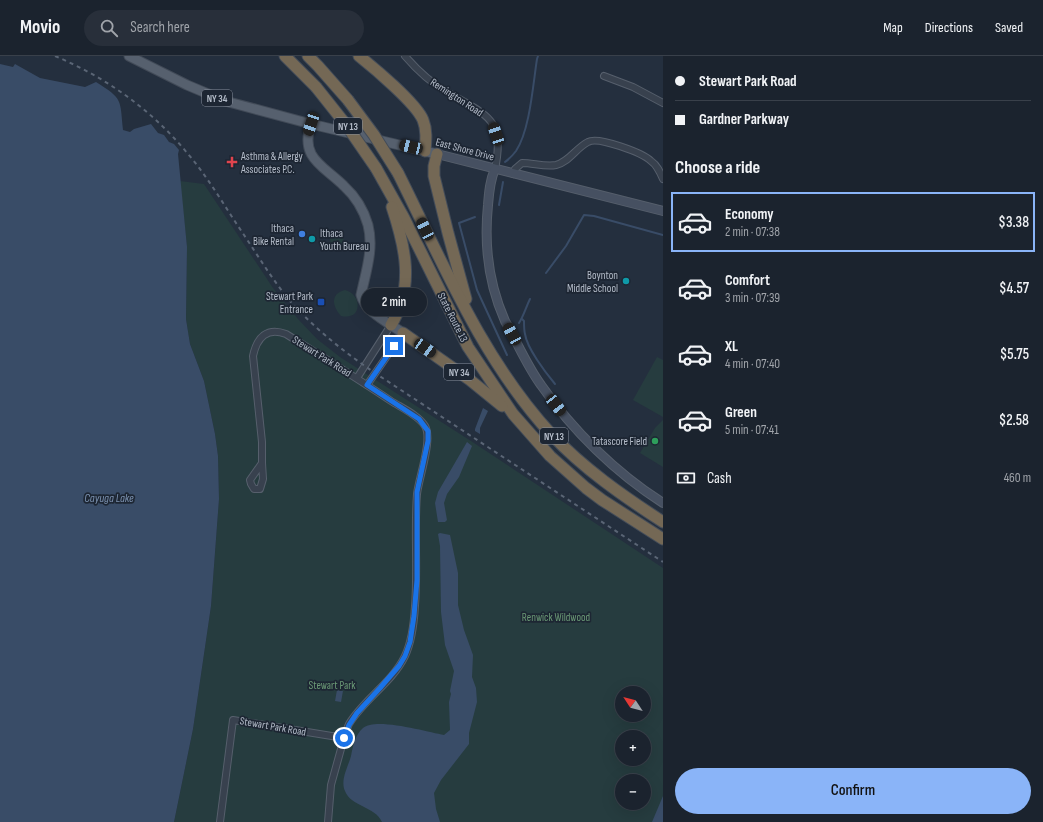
<!DOCTYPE html>
<html lang="en">
<head>
<meta charset="utf-8">
<style>
	:root { --surface:#1b232e; --page:#282f3a; --text:#f1f3f6; --muted:#a0a4aa; --line:#39404a; --accent:#8ab4f8 }
	body { margin:0; font-family:"Sofia Sans Condensed",sans-serif; background:var(--page); color:var(--text); height:100vh; display:flex; flex-direction:column; font-size:15px; white-space:nowrap }
	* { box-sizing:border-box; margin:0 }
	p { font-size:13px; color:var(--muted) }
	.icon { flex:none; width:22px; height:22px; fill:none; stroke:currentColor; stroke-width:2; stroke-linecap:round; stroke-linejoin:round }
	.map { position:relative; flex:1; overflow:hidden }
	.side { display:flex; flex-direction:column; background:var(--surface); width:380px }
	.side>* { flex:none }
	.top-card { display:grid; align-content:center; height:88px; padding:0 12px; background:var(--surface) }
	.needle { width:26px; rotate:306deg }
	.controls { position:absolute; left:615px; top:630px; display:grid; gap:8px }
	.controls a { display:grid; place-items:center; width:36px; height:36px; border-radius:50%; background:var(--surface); box-shadow:0 4px 16px #0002,0 0 0 1px var(--line); font-size:20px }
	.end { position:absolute; width:18px; height:18px; margin:-9px; border:5px solid #1a73e8; background:#fff; box-shadow:0 0 0 2px #fff }
	.from { border-radius:50% }
	.bubble { position:absolute; height:28px; border-radius:14px; background:var(--surface); box-shadow:0 4px 16px #0002,0 0 0 1px var(--line); font-size:13px; font-weight:600; line-height:28px; text-align:center }
	.car { position:absolute; width:12px; height:24px; margin:-12px -6px; border-radius:5px; box-shadow:0 0 3px 1px #0007; background:linear-gradient(#222 24%,#8ab4d8 0 40%,#222 0 76%,#8ab4d8 0 86%,#222 0) }
	.top-card b { display:flex; align-items:center; gap:14px; height:38px; font-size:15px }
	.top-card b+b { border-top:1px solid var(--line) }
	.top-card i { width:10px; height:10px; background:var(--text) }
	ul { padding:0; list-style:none }
	li { display:flex; align-items:center; gap:12px; height:60px; margin:0 8px 6px; padding:0 4px; border:2px solid transparent; border-radius:0px }
	li div { flex:1 }
	li b { display:block; font-size:15px }
	li em { font-style:normal; font-weight:600 }
	li.active { border-color:var(--accent) }
	li>.icon { width:36px; height:36px; stroke-width:1.5 }
	h2 { padding:0 12px; font-size:18px; line-height:48px }
	.pay { display:flex; align-items:center; gap:10px; height:44px; padding:0 12px; font-size:15px }
	.pay p { margin-inline-start:auto }
	.button { display:flex; gap:8px; margin-top:auto; padding:8px 12px }
	.button a { flex:1; height:46px; border-radius:24px; background:var(--accent); color:#111; font-size:16px; font-weight:600; line-height:46px; text-align:center }
	header { display:flex; align-items:center; gap:24px; box-sizing:border-box; height:56px; padding:0 20px; background:var(--surface); border-bottom:1px solid var(--line) }
	header strong { font-size:19px }
	nav { display:flex; gap:22px; margin-inline-start:auto; font-size:14px }
	.search { width:280px; height:36px; background:var(--page); display:flex; align-items:center; gap:10px; box-sizing:border-box; padding:0 14px; border-radius:22px; color:var(--muted); font-size:15px }
	main { display:flex; flex:1; min-height:0 }
	.map>svg:first-child { display:block }
</style>
</head>
<body>
<header>
<strong>Movio</strong>
<div class="search"><svg class="icon" aria-label="search" viewBox="0 0 24 24"><circle cx="10" cy="10" r="6"/><path d="M15 15l6 6"/></svg>Search here</div>
<nav><a>Map</a><a>Directions</a><a>Saved</a></nav>
</header>
<main>
<div class="map">
<svg width="663" height="766" viewBox="0 0 663 766">
	<rect width="100%" height="100%" fill="#242f3e"/>
	<!-- green -->
	<g fill="#263c3f" fill-rule="evenodd">
		<path d="M180 125 204 128 273 232 298 263 317 283 340 301 471 385 663 512V766H174L193 673 204 598 211 550 219 443 218 400 215 378 204 325 190 288 186 263 187 191ZM622 637H644V659H622ZM622 681H644V703H622ZM622 725H644V747H622Z"/>
		<polygon points="342,174 344,187 331,190 329,176"/>
		<path d="M345 234C362 238 363 265 341 260 332 250 330 238 345 234Z"/>
		<polygon points="657,301 663,304 663,361 633,344"/>
		<polygon points="663,364 663,411 640,397 655,372"/>
	</g>
	<!-- water -->
	<g fill="#394c67">
		<path d="M0 8 13 11 15 8 40 22 85 31 96 26C123 43 120 43 123 74L130 76 134 73 151 68 158 77 164 79 169 86 174 88 179 94 178 98 187 191 186 263 190 288 204 325 215 378 218 400 219 443 211 550 204 598 193 673 174 766H0Z"/>
		<polygon points="483,352 488,355 480,372 480,378 475,375 475,373"/>
		<polygon points="467,386 472,390 459,421 447,438 444,447 447,464 445,466 438,466 435,447 438,436"/>
		<path d="M440 477 450 479 458 517V549L464 574 473 599 472 621 476 632 477 646 469 677V688L441 724 434 737 436 753 440 766H382C375 750 351 751 345 735 340 724 348 711 351 700 353 690 355 679 363 672 376 661 427 676 444 679L450 674 449 646 451 638 450 635 454 615 445 589 441 556 440 490 438 478Z"/>
		<polygon points="337,634 343,635 341,646 335,645"/>
		<polygon points="663,740 663,766 652,766"/>
	</g>
	<g fill="none" stroke-linecap="round" stroke-linejoin="round">
		<!-- stream -->
		<g stroke="#394c67" stroke-width="2">
			<path d="M505 106C509 103 513 99 516 95 530 74 533 28 537 3L538 0"/>
			<polyline points="499,149 503,126"/>
			<polyline points="475,161 459,167 477,234 507,299"/>
			<polyline points="546,217 566,190 584,159 594,160 663,179"/>
			<path d="M522 263 524 265C524 269 524 274 525 278 527 292 545 316 555 328"/>
			<path d="M519 267C524 259 526 251 530 243"/>
		</g>
		<!-- street casing -->
		<g stroke="#565f6c" stroke-width="8">
			<g id="street">
				<path d="M405 0C417 14 431 27 447 36 485 59 506 61 495 113"/>
				<polyline points="604,20 633,31 663,47"/>
				<path d="M513 118 515 113 522 107C533 107 545 111 556 109 569 106 576 92 588 86 598 80 643 97 651 105 657 109 660 116 663 123"/>
				<polyline points="357,322 391,269"/>
				<polyline points="367,329 403,277"/>
				<path d="M262 407 263 423 260 433H254L251 428 250 424 262 407V386L253 300C257 281 267 271 286 278 321 300 357 322 391 345 402 352 418 359 425 370 433 383 419 421 417 438 414 475 418 513 415 550 414 567 412 585 405 600 392 627 364 643 349 668 347 672 346 678 344 682"/>
				<polyline points="220,766 233,664 344,682 331,729 328,766"/>
			</g>
		</g>
		<!-- secondary casing -->
		<g stroke="#565f6c" stroke-width="10">
			<g id="secondary">
				<polyline points="437,98 663,155"/>
				<path d="M495 113C490 124 489 136 488 149 484 188 489 229 505 265 517 286 527 310 541 329 573 375 616 417 663 447"/>
			</g>
		</g>
		<!-- primary casing -->
		<g stroke="#414a57" stroke-width="11">
			<g id="primary">
				<polyline points="129,0 187,29 225,45 311,68 437,98"/>
				<path d="M311 68C299 102 324 110 344 130 355 140 364 155 368 169 374 193 366 215 361 239 365 256 389 267 403 277"/>
			</g>
		</g>
		<!-- highway casing -->
		<g stroke="#434c59" stroke-width="13">
			<g id="highway">
				<polyline points="285,0 316,31"/>
				<polyline points="308,0 318,10 348,44"/>
				<path d="M359 0C374 12 416 47 423 64 427 74 426 84 425 95"/>
				<polyline points="437,98 434,110 434,120 448,177 466,243"/>
				<polyline points="376,112 404,162 468,291 513,358 550,400 586,432 602,444 663,483"/>
				<path d="M398 117C443 207 482 303 551 378 584 413 623 440 663 466"/>
				<path d="M391 269C415 231 405 190 392 151"/>
				<polyline points="403,277 470,324 502,350"/>
			</g>
		</g>
		<!-- street -->
		<use href="#street" stroke="#38414e" stroke-width="6"/>
		<!-- secondary -->
		<use href="#secondary" stroke="#465061" stroke-width="8"/>
		<!-- primary -->
		<use href="#primary" stroke="#56606e" stroke-width="9"/>
		<!-- highway -->
		<use href="#highway" stroke="#746855" stroke-width="11"/>
		<!-- rail -->
		<path stroke="#5a6575" stroke-width="2" stroke-dasharray="4 4" stroke-linecap="butt" d="M55 0C107 22 152 54 188 98 207 120 222 146 238 170 255 195 271 222 290 245 315 273 344 296 375 317L663 506"/>
		<!-- highway-bridge casing -->
		<g stroke="#434c59" stroke-width="13" stroke-linecap="butt">
			<g id="highway-bridge">
				<polyline points="316,31 347,70 376,112"/>
				<polyline points="348,44 374,79 398,117"/>
			</g>
		</g>
		<!-- highway-bridge -->
		<use href="#highway-bridge" stroke="#746855" stroke-width="11"/>
	</g>
	<g fill="none" stroke-linecap="round" stroke-linejoin="round">
		<!-- route -->
		<polyline stroke="#1a73e8" stroke-width="5" points="344,682 349,669 357,657 380,632 399,610 405,600 410,586 414,560 417,524 417,436 428,385 428,375 419,363 367,329 394,290"/>
	</g>
	<!-- markers -->
	<path fill="#e0444e" stroke="#1d2633" stroke-width="1.5" d="M230 100h4v4h4v4h-4v4h-4v-4h-4v-4h4z"/>
	<circle fill="#3f7fe0" stroke="#1d2633" stroke-width="1.5" cx="302" cy="178" r="4"/>
	<g fill="#0f9aa8" stroke="#1d2633" stroke-width="1.5">
		<circle cx="312" cy="183" r="4"/>
		<circle cx="626" cy="225" r="4"/>
	</g>
	<rect fill="#1a4fb4" stroke="#1d2633" stroke-width="1.5" x="317" y="242" width="8" height="8" rx="2"/>
	<circle fill="#2e9e5b" stroke="#1d2633" stroke-width="1.5" cx="655" cy="385" r="4"/>
	<g text-anchor="middle" stroke-width="3.5" stroke-linejoin="round" paint-order="stroke">
		<!-- shield labels -->
		<g fill="#1d2633" stroke="#878f9c" stroke-width="1">
			<rect x="202" y="34" width="30" height="16" rx="3"/>
			<rect x="334" y="62" width="28" height="16" rx="3"/>
			<rect x="444" y="308" width="30" height="16" rx="3"/>
			<rect x="540" y="372" width="28" height="16" rx="3"/>
		</g>
		<g font-size="10" font-weight="bold" fill="#b4bcc9">
			<text x="217" y="46">NY 34</text>
			<text x="348" y="74">NY 13</text>
			<text x="459" y="320">NY 34</text>
			<text x="554" y="384">NY 13</text>
		</g>
		<!-- street labels -->
		<g font-size="11" fill="#b4bcc9" stroke="#1d2633">
			<text transform="translate(457 41) rotate(33)" y="4">Remington Road</text>
			<text transform="translate(465 93) rotate(15)" y="4">East Shore Drive</text>
			<text transform="translate(453 261) rotate(63)" y="4">State Route 13</text>
			<text transform="translate(322 300) rotate(32)" y="4">Stewart Park Road</text>
			<text transform="translate(273 670) rotate(10)" y="4">Stewart Park Road</text>
		</g>
		<!-- poi labels -->
		<g font-size="11" fill="#b4bcc9" stroke="#1d2633" text-anchor="end">
			<text x="241" y="104" text-anchor="start">Asthma &amp; Allergy<tspan x="241" dy="13">Associates P.C.</tspan></text>
			<text x="294" y="176">Ithaca<tspan x="294" dy="13">Bike Rental</tspan></text>
			<text x="320" y="181" text-anchor="start">Ithaca<tspan x="320" dy="13">Youth Bureau</tspan></text>
			<text x="618" y="223">Boynton<tspan x="618" dy="13">Middle School</tspan></text>
			<text x="313" y="244">Stewart Park<tspan x="313" dy="13">Entrance</tspan></text>
			<text x="647" y="389">Tatascore Field</text>
		</g>
		<!-- park labels -->
		<g font-size="11" fill="#6b9a76" stroke="#1d2633">
			<text x="556" y="565">Renwick Wildwood</text>
			<text x="332" y="633">Stewart Park</text>
		</g>
		<!-- water labels -->
		<g font-size="12" font-style="italic" fill="#7c92b1" stroke="#1d2633">
			<text x="109" y="446">Cayuga Lake</text>
		</g>
	</g>
</svg>
<div class="controls">
<a><svg class="needle" viewBox="-14 -14 28 28"><path d="M0-13l5 13h-10z" fill="#e53935"/><path d="M0 13l5-13h-10z" fill="#a0a4aa"/></svg></a>
<a>+</a>
<a>−</a>
</div>
<i class="end from" style="left:344px;top:682px"></i>
<i class="end" style="left:394px;top:290px"></i>
<div class="bubble" style="left:361px;top:232px;width:66px">2 min</div>
<i class="car" style="left:311px;top:68px;rotate:198deg"></i>
<i class="car" style="left:496px;top:78px;rotate:342deg"></i>
<i class="car" style="left:411px;top:91px;rotate:283deg"></i>
<i class="car" style="left:425px;top:173px;rotate:334deg"></i>
<i class="car" style="left:512px;top:278px;rotate:331deg"></i>
<i class="car" style="left:425px;top:292px;rotate:125deg"></i>
<i class="car" style="left:556px;top:349px;rotate:142deg"></i>
</div>
<section class="side">
<div class="top-card">
<b><i class="from"></i>Stewart Park Road</b>
<b><i></i>Gardner Parkway</b>
</div>
<h2>Choose a ride</h2>
<ul>
<li class="active"><svg class="icon" aria-label="car" viewBox="0 0 24 24"><path d="M5 17H2v-5l4-1 3-4h7l3 4 3 1v5h-3M9 17h6M6 11h13"/><circle cx="7" cy="17" r="2"/><circle cx="17" cy="17" r="2"/></svg><div><b>Economy</b><p>2 min · 07:38</p></div><em>$3.38</em></li>
<li><svg class="icon" aria-label="car" viewBox="0 0 24 24"><path d="M5 17H2v-5l4-1 3-4h7l3 4 3 1v5h-3M9 17h6M6 11h13"/><circle cx="7" cy="17" r="2"/><circle cx="17" cy="17" r="2"/></svg><div><b>Comfort</b><p>3 min · 07:39</p></div><em>$4.57</em></li>
<li><svg class="icon" aria-label="car" viewBox="0 0 24 24"><path d="M5 17H2v-5l4-1 3-4h7l3 4 3 1v5h-3M9 17h6M6 11h13"/><circle cx="7" cy="17" r="2"/><circle cx="17" cy="17" r="2"/></svg><div><b>XL</b><p>4 min · 07:40</p></div><em>$5.75</em></li>
<li><svg class="icon" aria-label="car" viewBox="0 0 24 24"><path d="M5 17H2v-5l4-1 3-4h7l3 4 3 1v5h-3M9 17h6M6 11h13"/><circle cx="7" cy="17" r="2"/><circle cx="17" cy="17" r="2"/></svg><div><b>Green</b><p>5 min · 07:41</p></div><em>$2.58</em></li>
</ul>
<div class="pay"><svg class="icon" aria-label="cash" viewBox="0 0 24 24"><path d="M3 7h18v10H3z"/><circle cx="12" cy="12" r="2"/></svg>Cash<p>460 m</p></div>
<div class="button"><a>Confirm</a></div>
</section>
</main>
</body>
</html>
